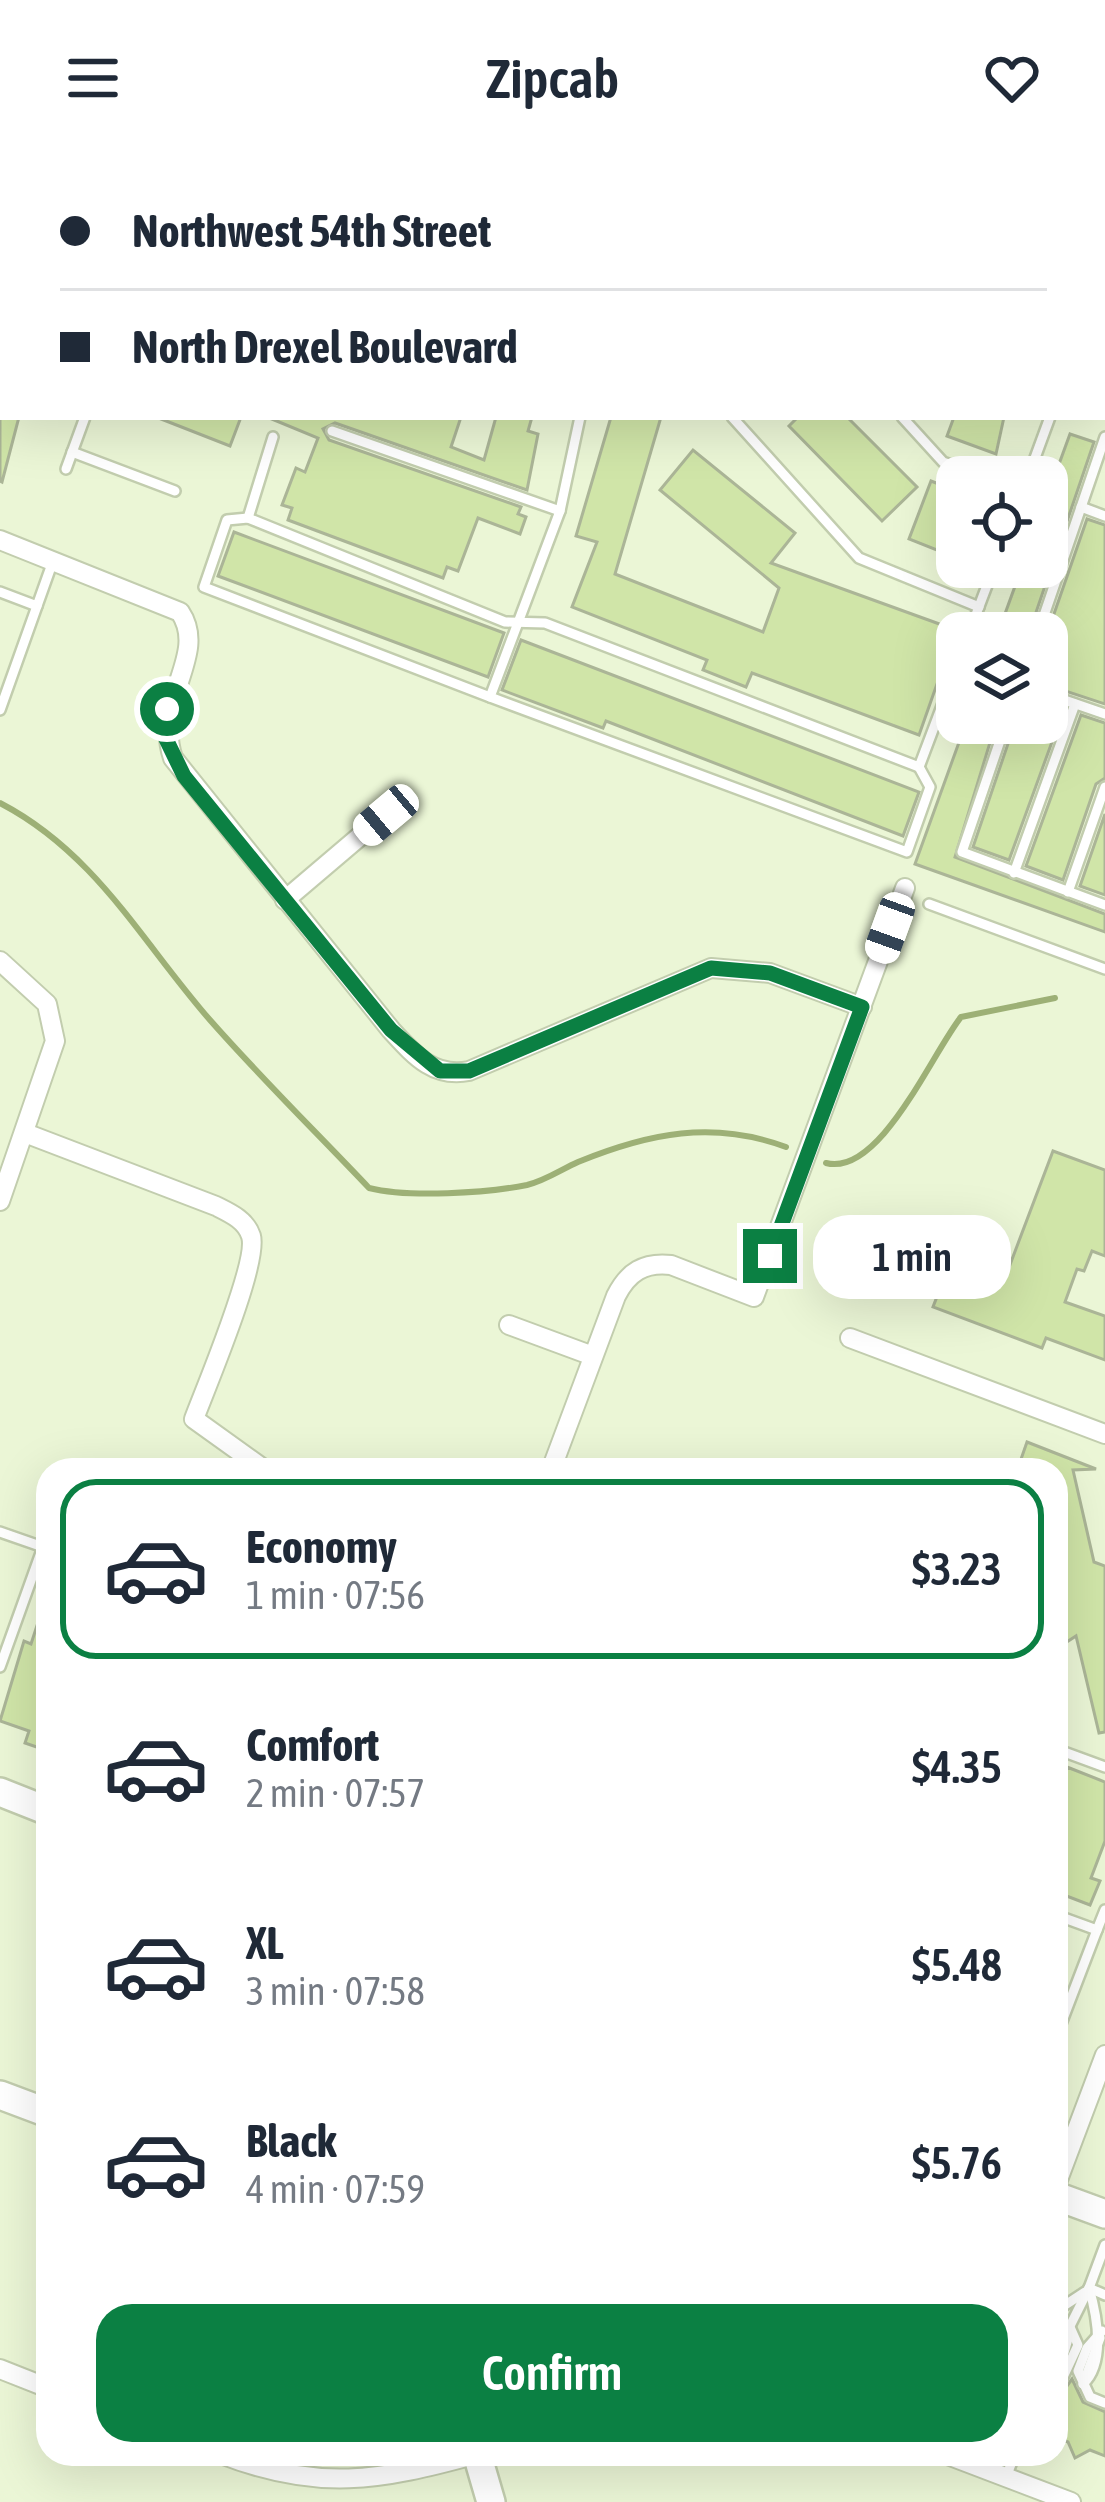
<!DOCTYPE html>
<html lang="en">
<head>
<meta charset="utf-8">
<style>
	:root { --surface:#fff; --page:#f6f6f7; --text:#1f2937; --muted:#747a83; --line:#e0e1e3; --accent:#0b8043 }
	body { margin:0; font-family:"Asap Condensed",sans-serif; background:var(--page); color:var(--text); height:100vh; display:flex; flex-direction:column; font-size:45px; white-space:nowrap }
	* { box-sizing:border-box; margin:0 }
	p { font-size:39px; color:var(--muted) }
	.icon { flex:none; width:66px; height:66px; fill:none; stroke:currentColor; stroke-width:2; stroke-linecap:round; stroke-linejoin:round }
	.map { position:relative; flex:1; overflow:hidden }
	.sheet { position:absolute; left:36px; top:1302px; width:1032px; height:1008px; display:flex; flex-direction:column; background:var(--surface); border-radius:36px; box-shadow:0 12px 48px #0002 }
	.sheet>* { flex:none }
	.top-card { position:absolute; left:0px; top:0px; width:1107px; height:264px; box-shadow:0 12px 48px #0002; display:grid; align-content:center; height:264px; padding:0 60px; background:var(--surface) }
	.tools { position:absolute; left:936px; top:300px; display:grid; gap:24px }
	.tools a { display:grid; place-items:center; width:132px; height:132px; border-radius:24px; background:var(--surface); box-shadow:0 12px 48px #0002; font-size:60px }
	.end { position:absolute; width:54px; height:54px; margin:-27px; border:15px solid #0b8043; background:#fff; box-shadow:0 0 0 6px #fff }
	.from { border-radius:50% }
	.bubble { position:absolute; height:84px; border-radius:36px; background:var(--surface); box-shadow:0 12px 48px #0002; font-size:39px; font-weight:600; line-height:84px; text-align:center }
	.car { position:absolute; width:36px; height:72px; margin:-36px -18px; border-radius:15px; box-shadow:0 0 9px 3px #0007; background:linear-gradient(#fff 24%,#345 0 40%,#fff 0 76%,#345 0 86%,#fff 0) }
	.top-card b { display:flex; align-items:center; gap:42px; height:114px; font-size:45px }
	.top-card b+b { border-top:3px solid var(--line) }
	.top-card i { width:30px; height:30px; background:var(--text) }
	ul { padding:21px 0 0; list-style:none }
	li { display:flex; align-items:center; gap:36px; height:180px; margin:0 24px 18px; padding:0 36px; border:6px solid transparent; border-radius:36px }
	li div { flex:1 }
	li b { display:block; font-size:45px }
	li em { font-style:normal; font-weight:600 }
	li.selected { border-color:var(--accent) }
	li>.icon { width:108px; height:108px; stroke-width:1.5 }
	.primary-button { display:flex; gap:24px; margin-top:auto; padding:24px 60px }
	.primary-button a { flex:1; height:138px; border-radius:36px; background:var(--accent); color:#fff; font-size:48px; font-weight:600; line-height:138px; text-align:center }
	header { display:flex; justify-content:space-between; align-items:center; height:156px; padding:0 60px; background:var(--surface); font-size:54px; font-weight:600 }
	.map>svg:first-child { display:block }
</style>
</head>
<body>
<header><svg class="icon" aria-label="menu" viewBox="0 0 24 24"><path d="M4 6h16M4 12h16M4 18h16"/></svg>Zipcab<svg class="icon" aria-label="heart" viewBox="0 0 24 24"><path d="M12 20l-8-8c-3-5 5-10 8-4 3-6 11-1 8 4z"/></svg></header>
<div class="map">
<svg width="1105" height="2346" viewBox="0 0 1105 2346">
	<rect width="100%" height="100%" fill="#ebf6d6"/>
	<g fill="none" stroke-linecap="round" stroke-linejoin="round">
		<!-- stream -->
		<g stroke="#9db076" stroke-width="6">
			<path d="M0 647C96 697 141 785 210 864 261 922 316 976 369 1032 409 1042 486 1037 527 1029 545 1025 562 1013 578 1006 649 977 713 964 786 991"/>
			<path d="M826 1007C880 1021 932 897 961 861L1055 842"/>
		</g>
	</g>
	<!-- building -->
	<g fill="#d0e5a8" stroke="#abb597" stroke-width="3">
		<polygon points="0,261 19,261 2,326 0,325"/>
		<polygon points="156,261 241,261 230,290"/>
		<polygon points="267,261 461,261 451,291 484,304 496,261 532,261 528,275 538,278 527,334 335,267 323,273 329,284 521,351 518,358 526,361 520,378 478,362 458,415 447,411 443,422 288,364 292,352 282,349 296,312 305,316 318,282"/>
		<polygon points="611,261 661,261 615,418 763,476 779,432 660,334 693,294 795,377 771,407 956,474 919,579 752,517 746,531 703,514 707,504 572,451 597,386 576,380"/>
		<polygon points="798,261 847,261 917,331 882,365 789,270"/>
		<polygon points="954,261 1004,261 996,298 947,280"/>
		<polygon points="1070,278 1094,286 1029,477 998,477 1022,411 1047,411 1047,341"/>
		<polygon points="931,325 957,335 957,402 909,383"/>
		<polygon points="1087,363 1105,369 1105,548 1047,529 1047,478"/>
		<polygon points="234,376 504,477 488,521 218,420"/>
		<polygon points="521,484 919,636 903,680 606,565 603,572 502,534"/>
		<polygon points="1047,548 1064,553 1009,704 973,691 1015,567 1047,567"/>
		<polygon points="1081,559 1105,567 1105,622 1096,628 1063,724 1026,710"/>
		<polygon points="966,567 996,567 955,701 1105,758 1105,776 915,708"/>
		<polygon points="1105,658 1105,739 1080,730"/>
		<polygon points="1053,995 1105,1014 1105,1100 1092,1095 1084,1115 1077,1113 1065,1146 1105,1160 1105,1204 1046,1182 1042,1192 933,1151 955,1094 1008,1114"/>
		<polygon points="1027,1286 1096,1313 1073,1314 1094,1406 1105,1410 1105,1576 1099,1577 1076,1480 1056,1493 1056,1314 1033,1314 1020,1306"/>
		<polygon points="45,1445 48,1445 48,1595 25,1587 29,1575 0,1565 24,1485 31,1488"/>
		<polygon points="1067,1611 1105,1626 1105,1685 1091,1722 1100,1725 1090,1749 1056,1736 1056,1663 1066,1638 1058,1635"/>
		<polygon points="1072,2223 1083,2246 1105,2256 1105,2300 1090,2294 1075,2302 1068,2286 1056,2281 1056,2245"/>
	</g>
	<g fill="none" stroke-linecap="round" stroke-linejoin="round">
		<!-- lane casing -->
		<g stroke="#c2cdae" stroke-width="14">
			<g id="lane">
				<polyline points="112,0 114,3"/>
				<polyline points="238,0 247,3"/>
				<polyline points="481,0 484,3"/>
				<polyline points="946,0 949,3"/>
				<polyline points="374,2 374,0"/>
				<polyline points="176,3 178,0"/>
				<polyline points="561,3 564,0"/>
				<polyline points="815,3 818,0"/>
				<polyline points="1104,117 1105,114"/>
				<polyline points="0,175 3,176"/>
				<polyline points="580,261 560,355 490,541 907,696 930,631 919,611"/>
				<polyline points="732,261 859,402 979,451"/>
				<polyline points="902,261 943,306 986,321"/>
				<polyline points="332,275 560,355"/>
				<polyline points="72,296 175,335"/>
				<polyline points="66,313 85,261"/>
				<polyline points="1028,321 1050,261"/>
				<polyline points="1081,351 1105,360"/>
				<polyline points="248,362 273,281"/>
				<polyline points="0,436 37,450 53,405"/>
				<polyline points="969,477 994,411"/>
				<polyline points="1038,477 1105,281"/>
				<polyline points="1047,538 1105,558"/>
				<polyline points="490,541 204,431 227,364 248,362 505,466 545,467 919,611 957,510"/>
				<polyline points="0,554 37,450"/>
				<polyline points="1006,567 962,696 1105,749"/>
				<polyline points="1014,717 1075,548"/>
				<polyline points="1068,736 1105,631"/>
				<polyline points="929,748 1105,813"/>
				<polyline points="0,1376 43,1391"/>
				<polyline points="0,1511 48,1377"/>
				<polyline points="1056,1593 1105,1611"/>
				<polyline points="1056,1759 1097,1774 1056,1881"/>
				<polyline points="1097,1774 1105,1754"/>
				<polyline points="1105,2089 1089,2132 1105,2139"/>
				<polyline points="1056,2155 1085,2136"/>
				<polyline points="1102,2175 1087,2192 1078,2215 1090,2241 1105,2247"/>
				<polyline points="1056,2198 1089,2132"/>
				<polyline points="1056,2224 1070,2176"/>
				<path d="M1083 2228C1105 2208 1098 2163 1089 2132"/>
				<polyline points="1083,2228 1100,2182"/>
				<polyline points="1056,2236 1078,2189 1070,2171"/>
				<polyline points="1006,2321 1015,2298"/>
			</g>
		</g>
		<!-- street casing -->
		<g stroke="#c2cdae" stroke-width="22">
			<g id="street">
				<polyline points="1047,0 1050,3"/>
				<polyline points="1104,63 1105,65"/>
				<path d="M0 384 180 456C209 499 153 543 173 602L391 874C414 899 433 922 469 915L711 812 770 817 862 851"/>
				<polyline points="285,744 385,659"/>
				<polyline points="0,805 47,848 55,885 0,1045"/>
				<path d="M25 977 216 1050C230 1057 246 1064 251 1080 259 1106 206 1231 194 1263L265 1314"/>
				<polyline points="509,1169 593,1200"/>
				<polyline points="850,1182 1105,1278"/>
				<path d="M551 1314 616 1140C628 1116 644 1106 671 1109L754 1141 905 732"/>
				<polyline points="1056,2029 1105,1899"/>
				<polyline points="0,2213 48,2232"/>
				<path d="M221 2298C318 2336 379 2325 477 2298"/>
				<polyline points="945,2298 1071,2346"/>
			</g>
		</g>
		<!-- secondary casing -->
		<g stroke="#c2cdae" stroke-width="32">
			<g id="secondary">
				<polyline points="0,1636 48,1655"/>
				<polyline points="0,1939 48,1957"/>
				<polyline points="1056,2040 1105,2058"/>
				<polyline points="477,2298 491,2346"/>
			</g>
		</g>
		<!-- highway casing -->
		<g stroke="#c2cdae" stroke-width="38">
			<polyline id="highway" points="1104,41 1105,40"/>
		</g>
		<!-- lane -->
		<use href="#lane" stroke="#fff" stroke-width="9"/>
		<!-- street -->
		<use href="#street" stroke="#fff" stroke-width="18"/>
		<!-- secondary -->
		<use href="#secondary" stroke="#fff" stroke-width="27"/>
		<!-- highway -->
		<use href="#highway" stroke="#fff" stroke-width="33"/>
	</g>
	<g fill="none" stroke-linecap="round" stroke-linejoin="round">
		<!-- route -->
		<polyline stroke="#0b8043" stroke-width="15" points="167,553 166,583 184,620 391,874 440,915 469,915 711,812 770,817 862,851 770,1100"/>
	</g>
</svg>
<div class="tools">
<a><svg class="icon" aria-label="locate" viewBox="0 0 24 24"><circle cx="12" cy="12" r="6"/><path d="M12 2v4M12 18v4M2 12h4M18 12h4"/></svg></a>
<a><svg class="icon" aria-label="layers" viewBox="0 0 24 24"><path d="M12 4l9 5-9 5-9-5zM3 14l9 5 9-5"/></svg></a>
</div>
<i class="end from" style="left:167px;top:553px"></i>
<i class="end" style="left:770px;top:1100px"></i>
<div class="bubble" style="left:813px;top:1059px;width:198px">1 min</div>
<i class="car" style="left:386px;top:659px;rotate:230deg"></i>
<i class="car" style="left:890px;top:772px;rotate:200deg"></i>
<div class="top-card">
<b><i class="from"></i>Northwest 54th Street</b>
<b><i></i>North Drexel Boulevard</b>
</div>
<section class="sheet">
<ul>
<li class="selected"><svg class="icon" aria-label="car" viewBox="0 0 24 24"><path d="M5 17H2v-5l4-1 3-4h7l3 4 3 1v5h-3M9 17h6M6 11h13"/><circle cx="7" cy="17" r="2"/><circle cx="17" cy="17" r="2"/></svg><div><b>Economy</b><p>1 min · 07:56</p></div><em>$3.23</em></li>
<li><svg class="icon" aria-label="car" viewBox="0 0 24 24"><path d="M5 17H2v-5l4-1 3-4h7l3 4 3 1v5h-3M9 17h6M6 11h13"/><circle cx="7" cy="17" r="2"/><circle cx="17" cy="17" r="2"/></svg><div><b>Comfort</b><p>2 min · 07:57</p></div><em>$4.35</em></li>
<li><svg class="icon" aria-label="car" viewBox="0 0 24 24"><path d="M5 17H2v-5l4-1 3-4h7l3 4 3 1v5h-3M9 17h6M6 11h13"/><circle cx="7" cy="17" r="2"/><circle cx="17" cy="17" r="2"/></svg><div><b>XL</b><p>3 min · 07:58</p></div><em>$5.48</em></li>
<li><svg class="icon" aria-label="car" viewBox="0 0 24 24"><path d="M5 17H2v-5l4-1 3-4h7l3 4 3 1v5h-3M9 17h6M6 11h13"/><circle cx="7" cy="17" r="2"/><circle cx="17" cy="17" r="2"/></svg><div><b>Black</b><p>4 min · 07:59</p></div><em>$5.76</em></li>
</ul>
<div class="primary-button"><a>Confirm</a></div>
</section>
</div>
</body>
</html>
